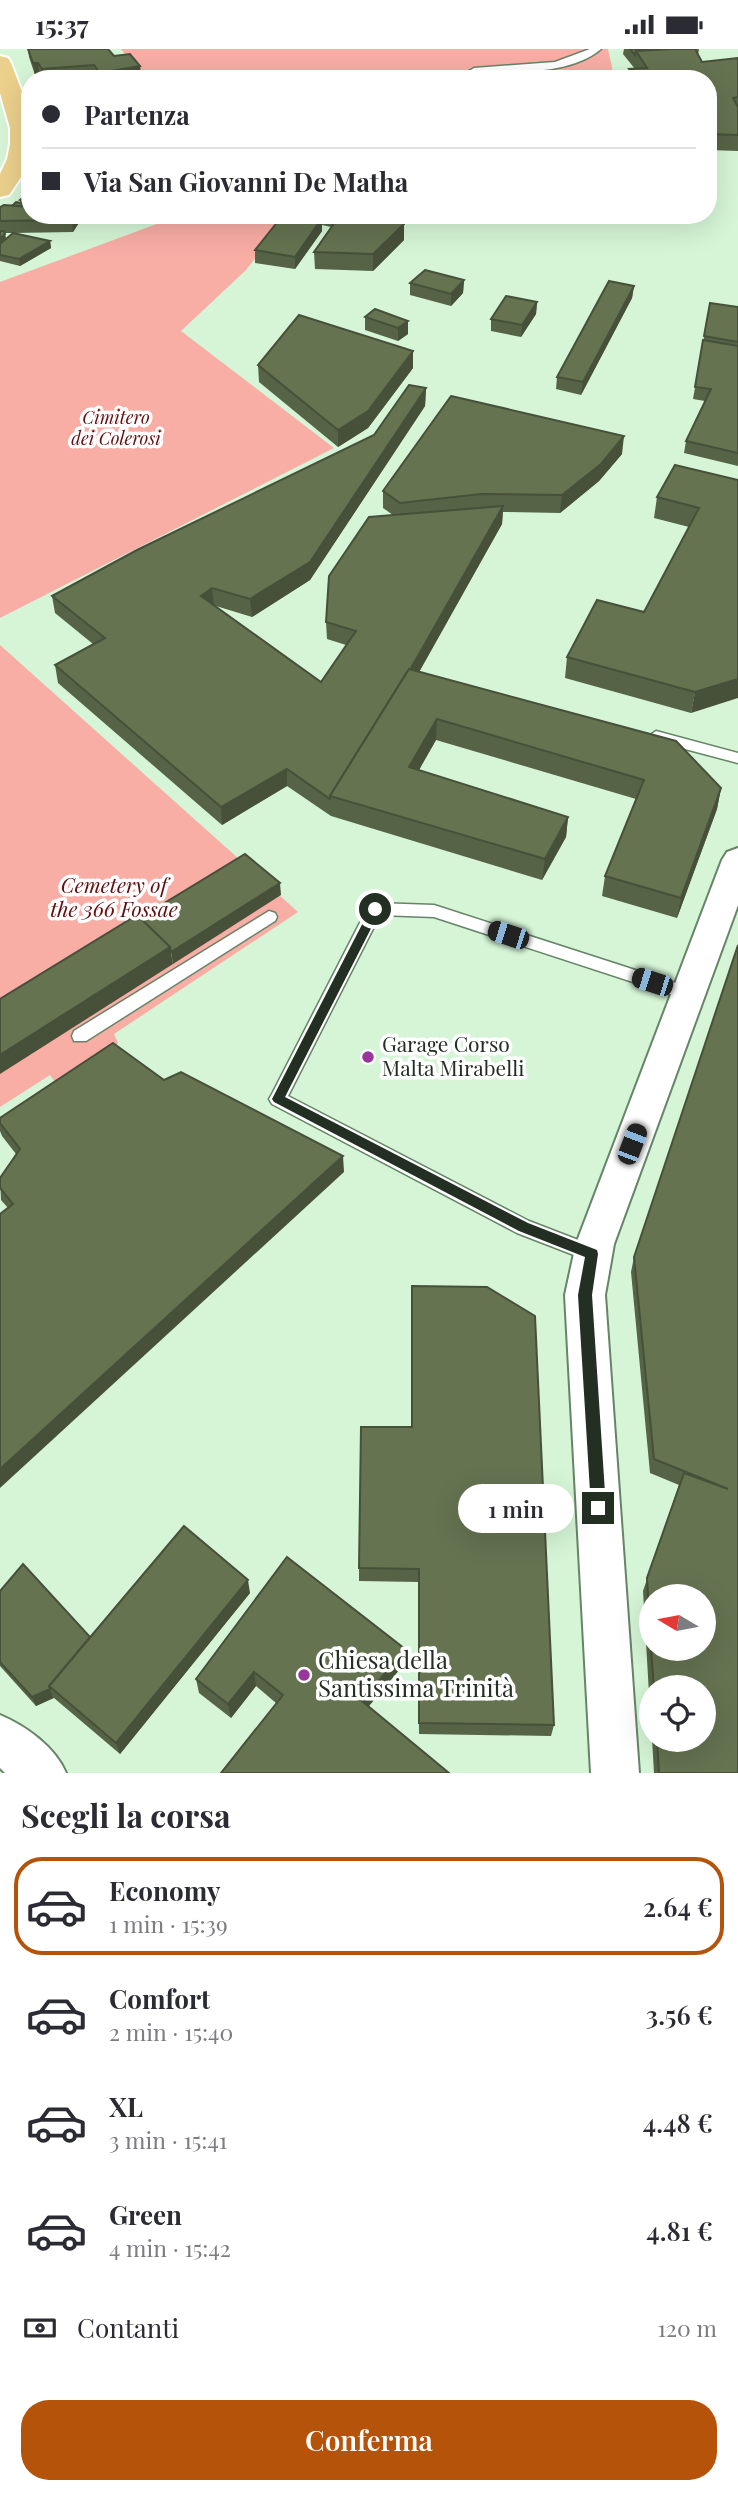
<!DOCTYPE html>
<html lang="it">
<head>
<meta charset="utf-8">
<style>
	:root { --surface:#fff; --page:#f7f7f7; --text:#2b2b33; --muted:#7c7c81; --line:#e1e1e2; --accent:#b45309 }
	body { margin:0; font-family:"Playfair Display",serif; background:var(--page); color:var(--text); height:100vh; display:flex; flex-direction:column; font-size:26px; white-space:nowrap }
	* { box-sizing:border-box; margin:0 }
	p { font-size:23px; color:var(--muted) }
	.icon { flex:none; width:38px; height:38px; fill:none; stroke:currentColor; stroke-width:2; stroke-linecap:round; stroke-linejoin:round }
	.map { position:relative; height:1724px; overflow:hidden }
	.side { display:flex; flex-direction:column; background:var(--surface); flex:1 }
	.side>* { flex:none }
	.top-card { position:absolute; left:21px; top:21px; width:696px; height:154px; border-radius:28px; box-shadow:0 7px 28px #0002; display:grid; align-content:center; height:154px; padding:0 21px; background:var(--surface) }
	.needle { width:46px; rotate:280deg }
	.fabs { position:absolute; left:639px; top:1535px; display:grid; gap:14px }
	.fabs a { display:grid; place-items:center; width:77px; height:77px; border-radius:50%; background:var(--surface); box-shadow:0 7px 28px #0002; font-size:35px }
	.end { position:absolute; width:32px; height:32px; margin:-16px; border:9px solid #232f23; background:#fff; box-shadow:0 0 0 4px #fff }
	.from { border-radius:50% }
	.bubble { position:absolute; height:49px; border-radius:24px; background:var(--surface); box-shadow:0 7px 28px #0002; font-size:23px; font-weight:600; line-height:49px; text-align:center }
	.car { position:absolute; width:21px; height:42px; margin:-21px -10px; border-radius:9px; box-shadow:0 0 5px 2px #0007; background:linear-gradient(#222 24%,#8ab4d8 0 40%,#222 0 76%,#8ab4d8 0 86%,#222 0) }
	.top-card b { display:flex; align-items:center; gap:24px; height:66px; font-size:26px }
	.top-card b+b { border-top:2px solid var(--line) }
	.top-card i { width:18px; height:18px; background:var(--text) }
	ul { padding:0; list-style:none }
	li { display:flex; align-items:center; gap:21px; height:98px; margin:0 14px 10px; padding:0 7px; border:4px solid transparent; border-radius:28px }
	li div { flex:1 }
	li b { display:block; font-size:26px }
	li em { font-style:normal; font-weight:600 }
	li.on { border-color:var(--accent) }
	li>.icon { width:63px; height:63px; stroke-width:1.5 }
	h2 { padding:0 21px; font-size:32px; line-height:84px }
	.pay { display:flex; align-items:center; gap:18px; height:77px; padding:0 21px; font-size:26px }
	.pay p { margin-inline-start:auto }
	.button { display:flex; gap:14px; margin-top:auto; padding:14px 21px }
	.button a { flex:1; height:80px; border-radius:28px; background:var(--accent); color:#fff; font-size:28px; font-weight:600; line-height:80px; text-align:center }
	.status { display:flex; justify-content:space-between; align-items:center; height:49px; padding:0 35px; background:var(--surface); direction:ltr }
	.status svg { height:19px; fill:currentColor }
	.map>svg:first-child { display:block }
</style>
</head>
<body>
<div class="status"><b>15:37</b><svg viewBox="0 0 49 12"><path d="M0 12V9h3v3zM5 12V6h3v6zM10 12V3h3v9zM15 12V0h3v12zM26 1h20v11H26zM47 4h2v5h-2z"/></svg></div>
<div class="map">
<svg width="738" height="1724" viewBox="0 0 738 1724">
	<rect width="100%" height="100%" fill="#d5f5d6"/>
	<!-- green -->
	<g fill="#f8ada5">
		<polygon points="121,0 608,0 614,28 145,30"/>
		<polygon points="181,166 289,166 246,221 181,282 334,399 0,569 0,233"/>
		<polygon points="0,596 298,863 114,985 118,994 110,1004 57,1036 50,1026 0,1058"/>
	</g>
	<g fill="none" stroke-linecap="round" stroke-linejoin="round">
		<!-- lane casing -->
		<g stroke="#678468" stroke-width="3">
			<g id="lane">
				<path d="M590 0H601C569 27 513 22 474 25L469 22 474 19 555 13Z"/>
				<polygon points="656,682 738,704 738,714 651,691 649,687"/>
				<polygon points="375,854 434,856 694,940 696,945 694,950 688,951 434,868 380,866 288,1047 529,1172 599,1199 601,1205 599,1211 592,1213 517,1184 272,1055 269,1050 272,1045 367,860"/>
				<polygon points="269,862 275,864 277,868 275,872 86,992 74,992 72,987 74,982"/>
			</g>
		</g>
		<!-- street casing -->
		<g stroke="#678468" stroke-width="4">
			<g id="street">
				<polygon points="738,799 738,856 614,1195 605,1246 639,1724 591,1724 565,1246 576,1195 722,811 727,803"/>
				<path d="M0 1666C26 1677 55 1698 66 1724H5L0 1719Z"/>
			</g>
		</g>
		<!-- primary casing -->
		<g stroke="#fff" stroke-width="4">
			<polygon id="primary" points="0,7 8,9 11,14 30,64 30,115 9,146 0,148 0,125 7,110 10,95 10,79 0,44"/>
		</g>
		<!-- lane -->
		<use href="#lane" fill="#fff" fill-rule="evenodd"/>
		<!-- street -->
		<use href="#street" fill="#fff" fill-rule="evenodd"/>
		<!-- primary -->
		<use href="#primary" fill="#ebd08c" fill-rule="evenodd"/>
	</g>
	<!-- wall -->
	<g fill="#576346" fill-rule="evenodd">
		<path d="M28 0H108L114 7 130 5 140 17 141 28H143L144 30H43L39 25 35 26 29 8ZM95 27 97 29 64 30Z"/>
		<polygon points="624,0 699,0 698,6 702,13 738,9 738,102 709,101 709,30 628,30 629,20 635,20 623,5"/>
		<path d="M30 135V166H114L111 175 79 173 73 183 13 184 50 192 51 199 20 217 0 212V158L20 154V151L29 143 28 138ZM5 184H13L6 190Z"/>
		<polygon points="283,166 403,166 404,191 373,222 315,220 314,203 331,178 322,176 322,182 295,220 255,214 255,201"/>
		<polygon points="464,231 463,244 451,257 410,246 410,234"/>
		<polygon points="634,237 632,249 581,346 556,340 557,328"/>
		<polygon points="537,253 536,265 521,288 491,282 491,270"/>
		<polygon points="710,254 738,258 738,417 684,404 686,392 705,352 693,350"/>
		<polygon points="375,260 408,285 398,292 365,281 365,268"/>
		<polygon points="258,316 413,319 368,379 338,398 259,333"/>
		<polygon points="426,339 425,357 310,531 252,568 216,557 321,633 346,596 327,590 326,573 393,466 383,459 383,442 622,405 599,432 560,464 503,463 502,475 419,623 721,739 717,760 677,869 602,847 605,827 636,750 436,691 419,721 568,768 566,788 542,831 331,767 287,737 222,776 58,634 55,616 93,595 55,564 52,547 374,386"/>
		<polygon points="738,431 691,664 565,629 567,608 644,563 689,478 654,469 657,448"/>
		<polygon points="738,896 738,1724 654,1724 652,1690 704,1690 704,1638 651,1638 651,1679 643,1542 679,1436 650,1424 631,1223 634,1208"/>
		<polygon points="164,1031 344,1123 8,1159 1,1151 0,1129 16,1105 2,1087 0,1082 0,1069"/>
		<polygon points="412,1237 554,1676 551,1687 419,1685 418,1533 359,1532 359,1519 411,1378"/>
		<polygon points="0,1542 90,1588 250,1544 120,1705 54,1649 36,1657 0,1617"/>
		<polygon points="405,1600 405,1614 369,1657 276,1654 256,1637 231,1669 199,1644 196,1630"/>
	</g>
	<!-- shaded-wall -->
	<g fill="#475039">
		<polygon points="33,14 38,14 39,25 35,26"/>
		<polygon points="140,17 141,28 101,30 100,24"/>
		<polygon points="74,166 78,166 79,174 73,183 72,171"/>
		<polygon points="111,166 114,166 111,175 110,169"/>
		<polygon points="322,169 322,182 295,220 295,208"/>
		<polygon points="404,175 404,191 373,222 373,205"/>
		<polygon points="5,185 6,192 0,198 0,190"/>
		<polygon points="50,192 51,199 20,217 19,210"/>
		<polygon points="464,231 463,244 451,257 451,245"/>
		<polygon points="634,237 632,249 581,346 583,333"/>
		<polygon points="537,253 536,265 521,288 522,276"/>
		<polygon points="408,272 408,285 398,292 398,279"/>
		<polygon points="413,302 413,319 368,379 338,398 338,381"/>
		<polygon points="426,339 425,357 310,531 252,568 250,550"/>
		<polygon points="624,387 622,405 599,432 560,464 562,446"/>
		<polygon points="503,457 502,475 409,641 332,747"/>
		<polygon points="212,539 214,557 201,547"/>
		<polygon points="738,630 738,649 691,664 695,643"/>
		<polygon points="437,670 436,691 409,738 409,718"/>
		<polygon points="287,720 287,737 222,776 221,758"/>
		<polygon points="721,739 717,760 677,869 681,849"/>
		<polygon points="568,768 566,788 542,831 545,810"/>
		<polygon points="280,834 281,846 173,915 171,903"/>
		<polygon points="170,898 173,915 0,1025 0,1006"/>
		<polygon points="343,1107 344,1123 0,1439 0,1420"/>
		<polygon points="248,1531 250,1544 120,1705 116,1694"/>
		<polygon points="405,1600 405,1614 362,1665 362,1652"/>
		<polygon points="254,1623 256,1637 231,1669 228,1655"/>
		<polygon points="50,1640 53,1649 36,1657 32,1648"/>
	</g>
	<!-- building -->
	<g fill="#657351" stroke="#475039" stroke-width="2">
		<polygon points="28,0 108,0 114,7 130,5 140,17 100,24 94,16 42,20 38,14 33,14"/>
		<polygon points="630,0 672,0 636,2 635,6"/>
		<polygon points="672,0 695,0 702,13 738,9 738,48 733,49 738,58 738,86 709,85 709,30 636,30 629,20 647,19 636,2"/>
		<polygon points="143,28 144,30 60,30"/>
		<polygon points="29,143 30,144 30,153 20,151"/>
		<polygon points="16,153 30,156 30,158 12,157"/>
		<polygon points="4,156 30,158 30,166 74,166 72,171 0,172 0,158"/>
		<polygon points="78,166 111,166 110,169"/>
		<polygon points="283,166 305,166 322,169 295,208 255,201"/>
		<polygon points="340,166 403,166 404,175 373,205 314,203"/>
		<polygon points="0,182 4,182 5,185 0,190"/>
		<polygon points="13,184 50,192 19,210 0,206 0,195"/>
		<polygon points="425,221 464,231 451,245 410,234"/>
		<polygon points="609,232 634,237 583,333 557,328"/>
		<polygon points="506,247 537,253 522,276 491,270"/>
		<polygon points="710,254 738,258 738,293 704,287"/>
		<polygon points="375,260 408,272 398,279 365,268"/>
		<polygon points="299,266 413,302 368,362 338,381 258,316"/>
		<polygon points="703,291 738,297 738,404 686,392 711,340 695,338"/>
		<polygon points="409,336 426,339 310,513 250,550 212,539 201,547 321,633 356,582 326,573 329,527 369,468 503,457 410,621 409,620 330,747 330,750 287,720 221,758 55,616 105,589 52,547 137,501 374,386"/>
		<polygon points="451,347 624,387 601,415 562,446 481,445 400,454 383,442"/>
		<polygon points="675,416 738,431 738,630 695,643 567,608 597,551 644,563 699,459 657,448"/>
		<polygon points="409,620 676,692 721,739 681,849 605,827 644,731 437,670 409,718 568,768 545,810 330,747"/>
		<polygon points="245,805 280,834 171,903 170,898 140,869"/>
		<polygon points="137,866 170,898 0,1006 0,950"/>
		<polygon points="738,896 738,1724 659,1724 657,1690 704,1690 704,1638 654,1638 651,1600 704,1600 704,1547 651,1547 651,1595 647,1529 684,1424 728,1440 654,1410 634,1208"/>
		<polygon points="113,994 164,1031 181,1023 343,1107 0,1420 0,1165 13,1155 0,1139 0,1129 20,1100 0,1074 0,1069"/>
		<polygon points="412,1237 487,1238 535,1267 554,1676 419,1674 419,1520 359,1519 361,1378 412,1378"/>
		<polygon points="184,1477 248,1531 116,1694 49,1637"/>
		<polygon points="287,1508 405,1600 362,1652 449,1724 221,1724 283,1646 254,1623 228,1655 196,1630"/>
		<polygon points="23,1515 90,1588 49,1637 50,1640 32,1648 0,1613 0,1542"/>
	</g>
	<!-- route -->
	<polygon fill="#232f23" points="375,856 381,860 285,1048 528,1174 597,1201 598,1205 592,1246 606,1459 603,1464 598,1466 593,1464 591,1459 578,1246 585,1208 519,1182 274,1053 272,1050 370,860"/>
	<!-- markers -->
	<g fill="#98369c" stroke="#fff" stroke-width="2.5">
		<circle cx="368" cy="1008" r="7"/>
		<circle cx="304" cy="1626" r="7"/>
	</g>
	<g text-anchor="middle" stroke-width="7" stroke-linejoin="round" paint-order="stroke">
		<!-- far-park labels -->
		<g font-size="18" font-style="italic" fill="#620e0f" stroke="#fff">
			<text x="116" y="375">Cimitero<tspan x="116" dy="21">dei Colerosi</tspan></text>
		</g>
		<!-- park labels -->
		<g font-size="21" font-style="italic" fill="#620e0f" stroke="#fff">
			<text x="114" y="844">Cemetery of<tspan x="114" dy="24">the 366 Fossae</tspan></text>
		</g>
		<!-- poi labels -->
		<g font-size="21" fill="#232f23" stroke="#fff" text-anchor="start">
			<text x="382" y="1003">Garage Corso<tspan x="382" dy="24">Malta Mirabelli</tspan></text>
		</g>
		<!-- near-poi labels -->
		<g font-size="24" fill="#232f23" stroke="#fff" text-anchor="start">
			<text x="318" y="1620">Chiesa della<tspan x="318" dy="28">Santissima Trinità</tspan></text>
		</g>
	</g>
</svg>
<div class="fabs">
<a><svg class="needle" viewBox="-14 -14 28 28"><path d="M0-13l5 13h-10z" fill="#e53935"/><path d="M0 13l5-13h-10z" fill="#7c7c81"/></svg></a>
<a><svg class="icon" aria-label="locate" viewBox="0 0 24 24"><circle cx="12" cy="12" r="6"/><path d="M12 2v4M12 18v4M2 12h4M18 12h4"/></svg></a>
</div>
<i class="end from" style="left:375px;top:860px"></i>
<i class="end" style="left:598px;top:1459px"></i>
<div class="bubble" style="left:458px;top:1435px;width:116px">1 min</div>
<i class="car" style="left:508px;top:886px;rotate:288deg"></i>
<i class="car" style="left:652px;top:933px;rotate:288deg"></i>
<i class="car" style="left:632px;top:1095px;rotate:21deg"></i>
<div class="top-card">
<b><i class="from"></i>Partenza</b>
<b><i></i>Via San Giovanni De Matha</b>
</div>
</div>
<section class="side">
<h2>Scegli la corsa</h2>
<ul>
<li class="on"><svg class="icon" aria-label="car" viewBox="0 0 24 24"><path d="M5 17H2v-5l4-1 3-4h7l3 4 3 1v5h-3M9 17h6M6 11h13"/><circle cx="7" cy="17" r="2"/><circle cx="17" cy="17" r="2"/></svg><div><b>Economy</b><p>1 min · 15:39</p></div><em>2.64 €</em></li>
<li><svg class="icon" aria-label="car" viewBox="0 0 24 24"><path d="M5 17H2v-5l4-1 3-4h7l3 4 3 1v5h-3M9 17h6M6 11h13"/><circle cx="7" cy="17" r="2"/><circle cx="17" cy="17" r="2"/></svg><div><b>Comfort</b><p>2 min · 15:40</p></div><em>3.56 €</em></li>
<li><svg class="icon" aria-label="car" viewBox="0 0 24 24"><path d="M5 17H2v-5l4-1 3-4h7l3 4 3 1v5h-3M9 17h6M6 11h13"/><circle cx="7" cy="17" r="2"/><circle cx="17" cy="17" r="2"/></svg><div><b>XL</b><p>3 min · 15:41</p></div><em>4.48 €</em></li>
<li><svg class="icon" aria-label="car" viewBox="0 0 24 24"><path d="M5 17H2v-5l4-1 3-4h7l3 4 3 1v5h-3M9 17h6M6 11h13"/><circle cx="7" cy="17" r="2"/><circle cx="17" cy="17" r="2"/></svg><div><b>Green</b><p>4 min · 15:42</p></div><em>4.81 €</em></li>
</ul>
<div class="pay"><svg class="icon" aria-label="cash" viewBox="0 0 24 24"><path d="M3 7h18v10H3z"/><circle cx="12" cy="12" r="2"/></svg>Contanti<p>120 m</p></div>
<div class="button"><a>Conferma</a></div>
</section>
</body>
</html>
